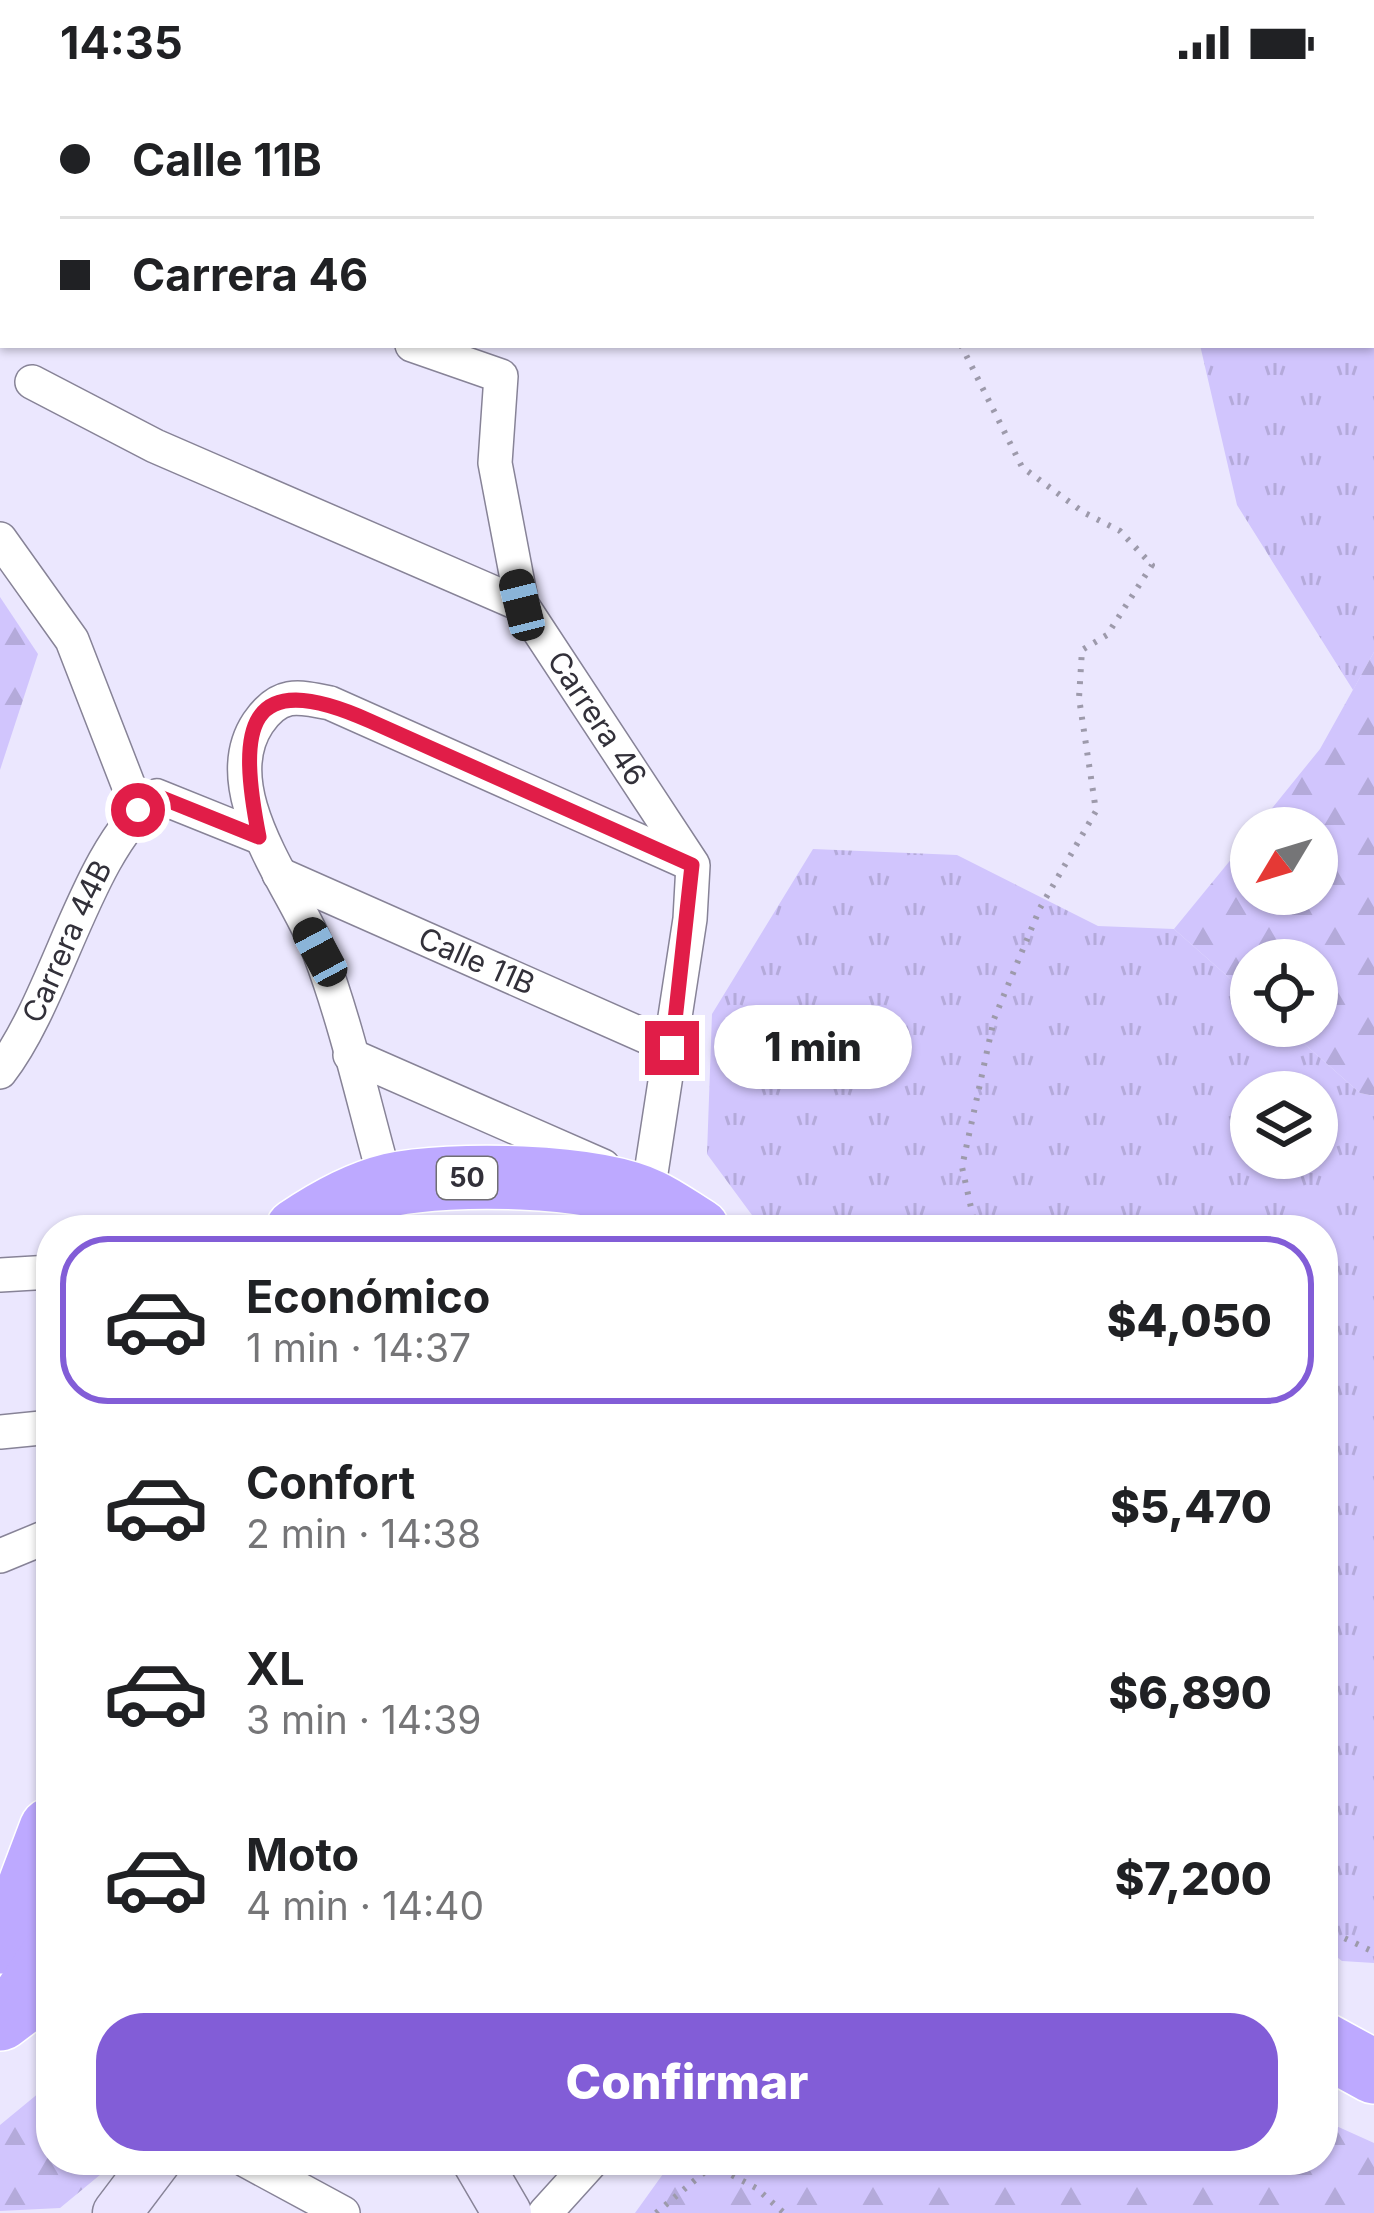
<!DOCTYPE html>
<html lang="es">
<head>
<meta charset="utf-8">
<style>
	:root { --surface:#fff; --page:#f2f2f2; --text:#202124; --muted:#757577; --line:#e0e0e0; --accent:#825dd7 }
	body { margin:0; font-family:Inter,sans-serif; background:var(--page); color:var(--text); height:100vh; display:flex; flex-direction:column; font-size:45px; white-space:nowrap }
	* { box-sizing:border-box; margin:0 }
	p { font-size:39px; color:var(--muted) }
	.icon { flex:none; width:66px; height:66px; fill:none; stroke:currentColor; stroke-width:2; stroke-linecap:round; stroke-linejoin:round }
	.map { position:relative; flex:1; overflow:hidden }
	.drawer { position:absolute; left:36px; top:1131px; width:1302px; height:960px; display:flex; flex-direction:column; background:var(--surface); border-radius:48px; box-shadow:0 3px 9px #0004 }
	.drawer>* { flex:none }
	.top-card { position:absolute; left:0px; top:0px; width:1374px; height:264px; box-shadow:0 3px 9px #0004; display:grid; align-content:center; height:264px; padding:0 60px; background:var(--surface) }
	.needle { width:78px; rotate:232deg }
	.fabs { position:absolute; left:1230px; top:723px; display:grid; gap:24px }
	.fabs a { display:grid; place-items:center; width:108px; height:108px; border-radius:50%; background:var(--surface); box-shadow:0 3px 9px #0004; font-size:60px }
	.end { position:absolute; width:54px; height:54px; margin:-27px; border:15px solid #e11d48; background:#fff; box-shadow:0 0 0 6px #fff }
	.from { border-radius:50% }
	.bubble { position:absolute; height:84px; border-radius:42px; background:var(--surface); box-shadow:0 3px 9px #0004; font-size:39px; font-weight:800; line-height:84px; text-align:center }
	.car { position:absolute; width:36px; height:72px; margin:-36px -18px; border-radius:15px; box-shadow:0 0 9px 3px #0007; background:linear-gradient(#222 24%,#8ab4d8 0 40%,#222 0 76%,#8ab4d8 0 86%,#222 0) }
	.top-card b { display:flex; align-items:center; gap:42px; height:114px; font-size:45px }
	.top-card b+b { border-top:3px solid var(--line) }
	.top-card i { width:30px; height:30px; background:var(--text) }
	ul { padding:21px 0 0; list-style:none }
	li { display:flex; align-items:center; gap:36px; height:168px; margin:0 24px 18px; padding:0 36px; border:6px solid transparent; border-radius:48px }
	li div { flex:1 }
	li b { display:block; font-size:45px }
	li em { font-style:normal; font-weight:800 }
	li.current { border-color:var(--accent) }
	li>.icon { width:108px; height:108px; stroke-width:1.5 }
	.action { display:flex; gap:24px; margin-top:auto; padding:24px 60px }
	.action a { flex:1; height:138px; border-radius:48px; background:var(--accent); color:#fff; font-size:48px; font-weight:800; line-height:138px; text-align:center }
	.status { display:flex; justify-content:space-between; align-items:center; height:84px; padding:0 60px; background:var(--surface); direction:ltr }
	.status svg { height:33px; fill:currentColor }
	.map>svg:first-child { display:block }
</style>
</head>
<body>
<div class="status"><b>14:35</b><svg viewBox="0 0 49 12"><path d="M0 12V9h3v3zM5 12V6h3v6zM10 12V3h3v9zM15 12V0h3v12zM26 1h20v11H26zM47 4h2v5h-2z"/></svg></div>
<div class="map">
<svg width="1374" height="2129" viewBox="0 0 1374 2129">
	<defs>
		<pattern id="grass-tufts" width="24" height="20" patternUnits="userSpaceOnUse" patternTransform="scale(3)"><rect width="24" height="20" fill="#d1c5fd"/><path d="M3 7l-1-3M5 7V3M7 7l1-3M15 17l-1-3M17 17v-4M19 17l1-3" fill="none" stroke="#b4aada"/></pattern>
		<pattern id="forest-firs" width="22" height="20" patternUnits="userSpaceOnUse" patternTransform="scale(3)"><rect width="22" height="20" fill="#d1c5fd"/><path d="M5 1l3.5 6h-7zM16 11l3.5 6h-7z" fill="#b4aada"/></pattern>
	</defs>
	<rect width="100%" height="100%" fill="#ebe7fe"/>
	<!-- grass -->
	<g fill="url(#grass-tufts)" fill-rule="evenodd">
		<polygon points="1248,0 1374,0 1374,568 1353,606 1237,421 1200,261 1371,261 1371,3"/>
		<path d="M813 765 957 771 1098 842 1174 845 1251 913V942H1284L1360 1009 1374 1012V1879L1342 1877 1323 1862V1146H763L707 1070 712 930ZM1251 1008H1317V1074H1251Z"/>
	</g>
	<!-- forest -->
	<g fill="url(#forest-firs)">
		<polygon points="0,513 38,570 0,686"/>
		<polygon points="1374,568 1374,1012 1360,1009 1284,942 1317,942 1317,876 1251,876 1251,913 1174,845 1251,751 1251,810 1317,810 1317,744 1256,744 1320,665"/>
		<polygon points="51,1999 51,2076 118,2076 60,2124 0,2127 0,2041"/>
		<polygon points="1323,2036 1374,2059 1374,2129 635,2129 673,2076 1323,2076"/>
	</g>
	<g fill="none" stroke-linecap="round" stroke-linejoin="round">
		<!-- street casing -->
		<g stroke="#878397" stroke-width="36">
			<g id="street">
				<path id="s1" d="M412 261 501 292 495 379 522 521 693 781 690 835 647 1115"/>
				<polyline points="32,298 155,362 522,521"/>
				<polyline points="0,455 72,556 138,726"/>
				<path id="s2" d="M279 790 672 964"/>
				<polyline points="350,971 603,1082"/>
				<path id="s3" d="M0 988C58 913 86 765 157 712L259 753"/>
				<path d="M387 1102C365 1025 348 945 320 870 297 807 212 708 258 639 279 608 297 612 330 619L691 780"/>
				<polyline points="0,1191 51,1188"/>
				<polyline points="0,1348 51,1343"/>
				<polyline points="0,1472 51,1451"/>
				<polyline points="245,2076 343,2129"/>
				<polyline points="545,2129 593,2076"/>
			</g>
		</g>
		<!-- secondary casing -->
		<g stroke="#878397" stroke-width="51">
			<g id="secondary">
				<polyline points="476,2076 507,2129"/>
				<polyline points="117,2129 157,2076"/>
			</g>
		</g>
		<!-- highway casing -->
		<g stroke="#fff" stroke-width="66">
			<g id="highway">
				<path d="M297 1146C325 1127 357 1109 390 1101 451 1088 594 1090 650 1117 667 1125 683 1137 698 1146"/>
				<polyline points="0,1858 18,1832 51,1745"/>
				<polyline points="0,1935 20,1920 51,1874"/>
				<polyline points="1323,1960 1374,1988"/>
			</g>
		</g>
		<!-- path -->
		<g stroke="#9d9aab" stroke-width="6" stroke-dasharray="3 9" stroke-linecap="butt">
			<polyline points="820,0 822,3"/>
			<polyline points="961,261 1022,383 1083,428 1120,447 1152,481 1107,551 1082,566 1079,614 1096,727 1040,824 994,935 962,1083 976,1146"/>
			<polyline points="1323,1844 1374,1868"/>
			<polyline points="656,2129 713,2081 756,2104 784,2129"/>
		</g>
		<!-- street -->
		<use href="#street" stroke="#fff" stroke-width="33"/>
		<!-- secondary -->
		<use href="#secondary" stroke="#ebe5ff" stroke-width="48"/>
		<!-- highway -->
		<use href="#highway" stroke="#bda9ff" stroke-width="63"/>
	</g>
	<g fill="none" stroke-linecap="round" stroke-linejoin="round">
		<!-- route -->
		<path stroke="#e11d48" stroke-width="15" d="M138 726 157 712 259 753C238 646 243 580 370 637L692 781 672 964"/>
	</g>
	<g text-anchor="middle" stroke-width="12" stroke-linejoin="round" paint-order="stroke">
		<!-- shield labels -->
		<rect fill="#fff" stroke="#706e74" stroke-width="3" x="437" y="1073" width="60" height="42" rx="9"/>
		<g font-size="27" font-weight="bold" fill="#323039">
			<text x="467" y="1103">50</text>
		</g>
		<!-- street labels -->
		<g font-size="30" fill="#323039" stroke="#fff">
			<text dy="10" stroke="none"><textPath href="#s1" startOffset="462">Carrera 46</textPath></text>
			<text dy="10" stroke="none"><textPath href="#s3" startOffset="147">Carrera 44B</textPath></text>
			<text dy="10" stroke="none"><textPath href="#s2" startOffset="216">Calle 11B</textPath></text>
		</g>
	</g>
</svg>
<div class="fabs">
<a><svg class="needle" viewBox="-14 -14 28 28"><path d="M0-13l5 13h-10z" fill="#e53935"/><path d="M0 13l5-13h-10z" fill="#757577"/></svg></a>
<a><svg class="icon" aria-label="locate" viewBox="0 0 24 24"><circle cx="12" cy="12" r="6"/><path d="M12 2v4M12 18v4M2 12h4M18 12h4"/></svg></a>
<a><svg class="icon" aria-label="layers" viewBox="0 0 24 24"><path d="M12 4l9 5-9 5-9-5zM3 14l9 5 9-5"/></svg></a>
</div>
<i class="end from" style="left:138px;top:726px"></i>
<i class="end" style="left:672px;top:964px"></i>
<div class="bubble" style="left:714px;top:921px;width:198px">1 min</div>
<i class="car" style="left:522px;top:521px;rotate:346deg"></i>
<i class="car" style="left:320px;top:868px;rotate:332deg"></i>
<div class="top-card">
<b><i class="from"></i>Calle 11B</b>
<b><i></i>Carrera 46</b>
</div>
<section class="drawer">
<ul>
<li class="current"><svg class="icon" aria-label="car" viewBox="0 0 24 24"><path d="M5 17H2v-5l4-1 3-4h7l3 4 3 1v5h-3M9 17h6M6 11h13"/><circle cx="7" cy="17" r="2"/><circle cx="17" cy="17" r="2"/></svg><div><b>Económico</b><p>1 min · 14:37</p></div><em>$4,050</em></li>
<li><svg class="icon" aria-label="car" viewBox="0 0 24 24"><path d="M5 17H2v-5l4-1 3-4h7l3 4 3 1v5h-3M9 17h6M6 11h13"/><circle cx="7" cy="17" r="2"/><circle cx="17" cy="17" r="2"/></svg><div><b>Confort</b><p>2 min · 14:38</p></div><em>$5,470</em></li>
<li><svg class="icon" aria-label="car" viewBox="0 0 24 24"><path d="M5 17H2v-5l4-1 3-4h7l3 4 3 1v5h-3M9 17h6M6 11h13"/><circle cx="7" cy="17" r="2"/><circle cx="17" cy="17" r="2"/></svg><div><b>XL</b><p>3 min · 14:39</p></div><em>$6,890</em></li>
<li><svg class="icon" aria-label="car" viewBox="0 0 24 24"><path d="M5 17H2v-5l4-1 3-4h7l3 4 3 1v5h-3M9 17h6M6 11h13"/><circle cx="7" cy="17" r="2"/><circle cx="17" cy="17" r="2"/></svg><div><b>Moto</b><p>4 min · 14:40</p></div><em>$7,200</em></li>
</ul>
<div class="action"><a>Confirmar</a></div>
</section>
</div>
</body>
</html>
